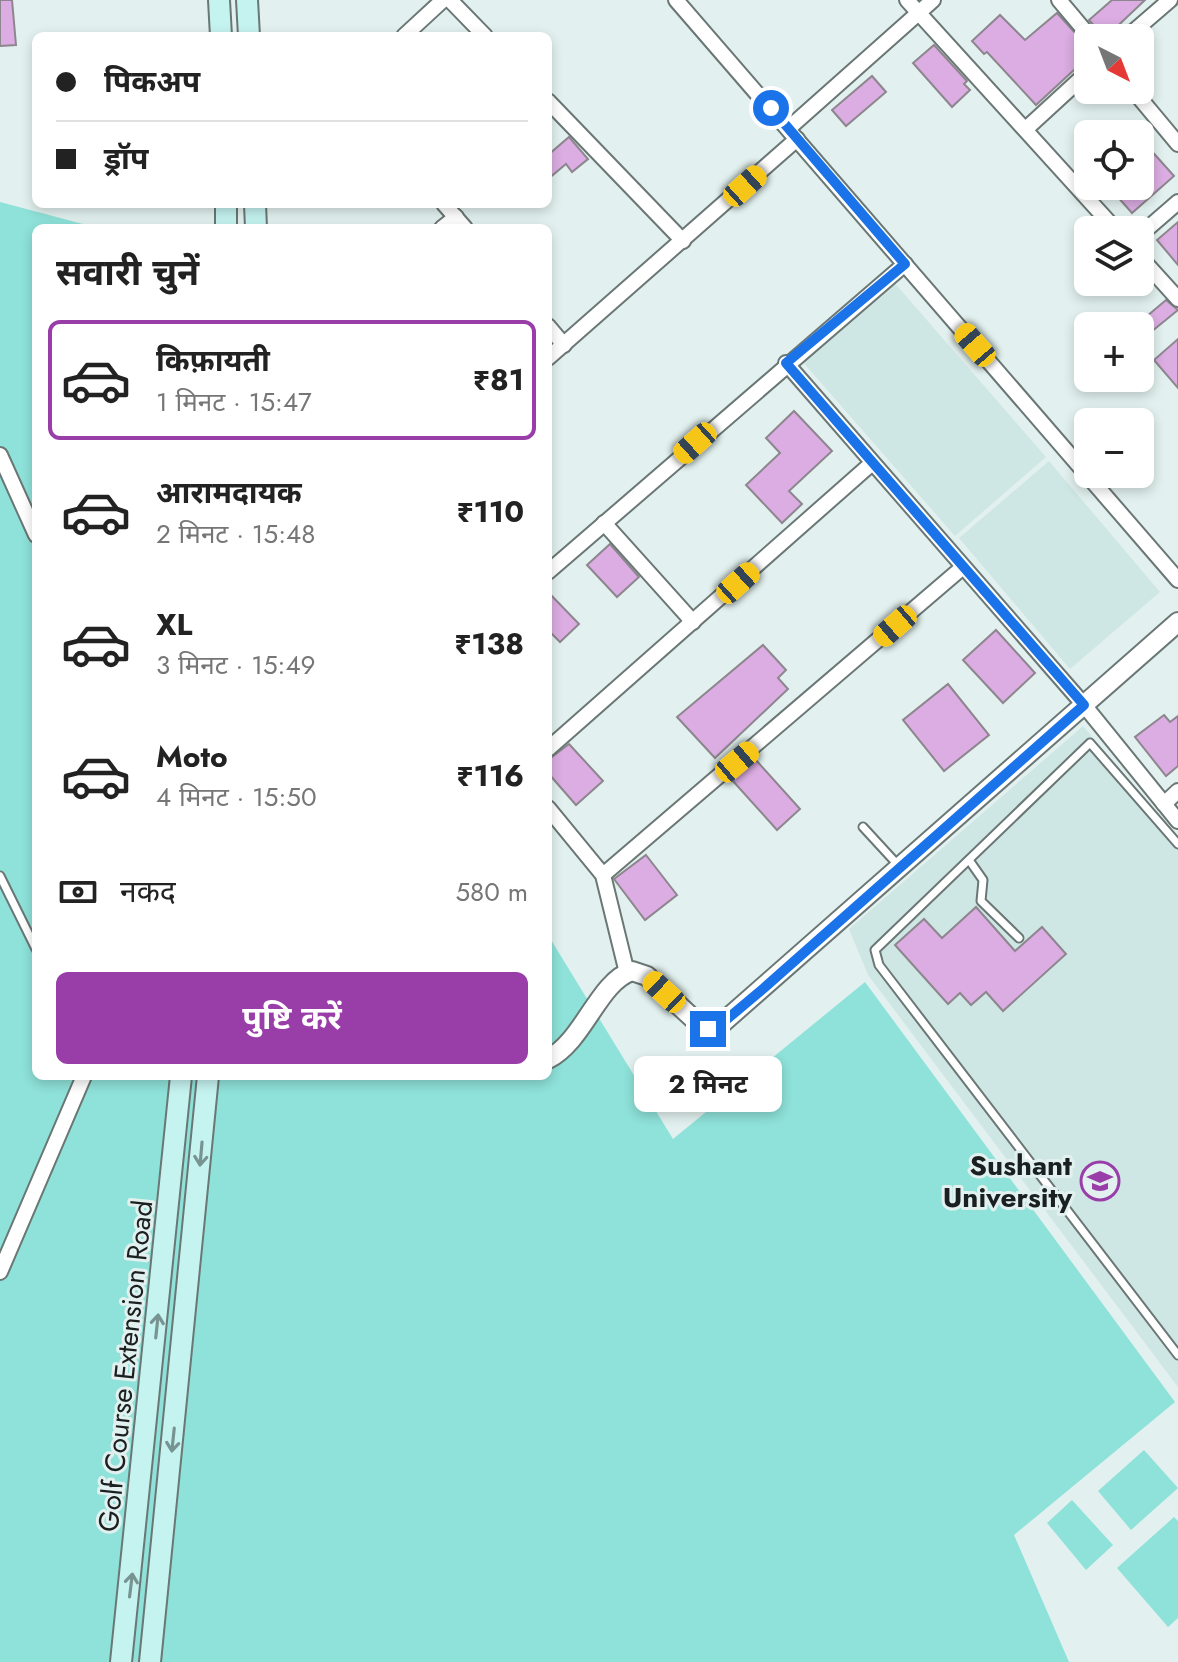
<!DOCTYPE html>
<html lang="hi">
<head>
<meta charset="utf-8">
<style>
	:root { --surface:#fff; --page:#f6f6f6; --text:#222; --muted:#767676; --line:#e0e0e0; --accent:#993ea9 }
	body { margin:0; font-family:Jost,"Noto Sans Devanagari",sans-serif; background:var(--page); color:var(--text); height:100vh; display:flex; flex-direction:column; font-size:30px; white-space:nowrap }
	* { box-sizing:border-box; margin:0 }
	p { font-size:26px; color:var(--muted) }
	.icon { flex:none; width:44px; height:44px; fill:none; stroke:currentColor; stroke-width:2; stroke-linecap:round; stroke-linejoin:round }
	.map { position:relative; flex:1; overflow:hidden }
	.drawer { position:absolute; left:32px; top:224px; width:520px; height:856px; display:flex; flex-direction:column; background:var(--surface); border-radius:12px; box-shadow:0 4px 12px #0003 }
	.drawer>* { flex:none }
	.guide { position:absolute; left:32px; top:32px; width:520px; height:176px; border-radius:12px; box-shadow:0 4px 12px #0003; display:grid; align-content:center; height:176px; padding:0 24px; background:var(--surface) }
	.needle { width:52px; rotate:138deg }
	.fabs { position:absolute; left:1074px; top:24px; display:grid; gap:16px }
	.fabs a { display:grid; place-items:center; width:80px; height:80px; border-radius:12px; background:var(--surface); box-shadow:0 4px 12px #0003; font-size:40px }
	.end { position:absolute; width:36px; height:36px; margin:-18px; border:10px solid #1a73e8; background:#fff; box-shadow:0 0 0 4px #fff }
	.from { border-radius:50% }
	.bubble { position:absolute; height:56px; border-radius:12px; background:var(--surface); box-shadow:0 4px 12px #0003; font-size:26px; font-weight:700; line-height:56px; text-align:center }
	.car { position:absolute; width:24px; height:48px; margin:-24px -12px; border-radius:10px; box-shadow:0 0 6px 2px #0007; background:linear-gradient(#f5c518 24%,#345 0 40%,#f5c518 0 76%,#345 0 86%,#f5c518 0) }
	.guide b { display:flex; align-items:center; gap:28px; height:76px; font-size:30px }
	.guide b+b { border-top:2px solid var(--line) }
	.guide i { width:20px; height:20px; background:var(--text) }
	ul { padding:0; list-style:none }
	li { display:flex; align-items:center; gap:24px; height:120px; margin:0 16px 12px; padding:0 8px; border:4px solid transparent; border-radius:12px }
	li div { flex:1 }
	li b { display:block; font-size:30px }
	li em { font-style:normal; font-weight:700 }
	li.on { border-color:var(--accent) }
	li>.icon { width:72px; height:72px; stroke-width:1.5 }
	h2 { padding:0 24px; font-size:36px; line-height:96px }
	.pay { display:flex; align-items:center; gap:20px; height:88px; padding:0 24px; font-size:30px }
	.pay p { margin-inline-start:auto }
	.cta { display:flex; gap:16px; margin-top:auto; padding:16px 24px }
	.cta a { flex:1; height:92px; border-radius:12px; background:var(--accent); color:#fff; font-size:32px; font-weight:700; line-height:92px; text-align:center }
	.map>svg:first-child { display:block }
</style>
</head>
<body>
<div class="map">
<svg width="1178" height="1662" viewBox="0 0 1178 1662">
	<rect width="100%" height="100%" fill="#e2f1ef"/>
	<!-- built -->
	<g fill="#cfe7e4">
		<polygon points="892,280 1046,457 955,536 801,360"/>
		<polygon points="1049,461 1160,592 1070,669 959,538"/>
		<polygon points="1083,726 1178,837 1178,1387 868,975 849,929"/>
	</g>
	<!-- green -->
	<g fill="#8ee2d9">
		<polygon points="0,202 98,228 36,228 36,1076 548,1076 548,935 673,1139 865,982 1175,1402 1014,1535 1069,1662 0,1662"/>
		<polygon points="1144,1450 1178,1488 1131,1530 1098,1491"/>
		<polygon points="1072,1500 1113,1545 1086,1570 1047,1523"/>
		<polygon points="1174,1517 1178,1521 1178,1618 1168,1627 1117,1568"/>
	</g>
	<!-- building -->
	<g fill="#dbade2" stroke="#8d868e" stroke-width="2">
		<polygon points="0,0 12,0 16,45 0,46"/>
		<polygon points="1112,0 1145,0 1105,38 1089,20"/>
		<polygon points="1057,13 1088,47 1088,57 1036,105 987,52 984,54 972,41 1000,15 1025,40"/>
		<polygon points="934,45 967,81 964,84 970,90 952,107 913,63"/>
		<polygon points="872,76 886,92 846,126 832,110"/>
		<polygon points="569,137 588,159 572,172 566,164 548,179 548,155"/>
		<polygon points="1140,138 1174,176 1132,213 1108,186 1140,186"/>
		<polygon points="1178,222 1178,265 1157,240"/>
		<polygon points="1166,300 1178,310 1140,341 1140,322"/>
		<polygon points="1178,339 1178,388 1154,360"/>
		<polygon points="794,411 832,451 789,491 802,504 782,523 746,485 780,453 766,438"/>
		<polygon points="610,544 639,577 617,597 587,565"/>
		<polygon points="548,592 579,624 560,642 548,630"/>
		<polygon points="996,630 1035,673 1003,703 963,660"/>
		<polygon points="763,645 786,670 778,678 788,689 715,758 677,717"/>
		<polygon points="948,684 989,735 944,771 903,720"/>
		<polygon points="1164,715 1170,722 1178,716 1178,766 1166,776 1135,737"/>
		<polygon points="569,744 603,781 576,805 548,773 548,760"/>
		<polygon points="755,759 800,809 777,830 732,780"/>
		<polygon points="646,855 677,895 645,920 614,879"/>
		<polygon points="976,907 1015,951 1042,927 1066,954 1003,1011 986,992 971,1005 960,993 948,1004 895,945 924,919 942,938"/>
	</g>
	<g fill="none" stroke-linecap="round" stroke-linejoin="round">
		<!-- service casing -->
		<g stroke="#6a7775" stroke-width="11">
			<g id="service">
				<polyline points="863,827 898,865"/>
				<polyline points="1178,844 1090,743 875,950 879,965 1178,1355"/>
				<polyline points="969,860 983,880 981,901 1019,938"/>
				<polyline points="0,876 36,949"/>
			</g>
		</g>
		<!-- minor casing -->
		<g stroke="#6a7775" stroke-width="18">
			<g id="minor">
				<polyline points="450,0 485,36"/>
				<polyline points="676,0 1178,580"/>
				<polyline points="907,0 1116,230"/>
				<polyline points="1059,0 1091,38"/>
				<polyline points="404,36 443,0"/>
				<polyline points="1126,38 1170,0"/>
				<polyline points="1133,90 1178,144"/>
				<polyline points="548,101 683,241"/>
				<polyline points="789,128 933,0"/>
				<polyline points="1027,128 1088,72"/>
				<polyline points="444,204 465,228"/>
				<polyline points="442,228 456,217"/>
				<polyline points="1140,235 1178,202"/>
				<polyline points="1140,257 1178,299"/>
				<polyline points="548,326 564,345"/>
				<polyline points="548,358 797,139"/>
				<polyline points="786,363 1084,705 1178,821"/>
				<polyline points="0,455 36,535"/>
				<polyline points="604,523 693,622"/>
				<polyline points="548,572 905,264"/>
				<polyline points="548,749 871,464"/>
				<polyline points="1164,804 1178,791"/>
				<polyline points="548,808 603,875 627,973"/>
				<polyline points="603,875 963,567"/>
				<polyline points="0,1272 84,1076"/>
			</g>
		</g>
		<!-- tertiary casing -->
		<g stroke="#6a7775" stroke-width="22">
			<path id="tertiary" d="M548 1059C584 1041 598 982 632 971L647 976 699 1024 708 1029 720 1025 1178 622"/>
		</g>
		<!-- secondary casing -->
		<g stroke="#6a7775" stroke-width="24">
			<g id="secondary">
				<polyline points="219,0 221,36"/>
				<polyline points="247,0 249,36"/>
				<polyline points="226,204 226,228"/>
				<polyline points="255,204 256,228"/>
				<polyline points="121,1662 181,1076"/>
				<polyline points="150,1662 208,1076"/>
			</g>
		</g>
		<!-- service -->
		<use href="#service" stroke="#fff" stroke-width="7"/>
		<!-- minor -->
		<use href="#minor" stroke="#fff" stroke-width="14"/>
		<!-- tertiary -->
		<use href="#tertiary" stroke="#fff" stroke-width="18"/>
		<!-- secondary -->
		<use href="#secondary" stroke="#c5f3f0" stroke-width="20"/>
	</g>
	<!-- one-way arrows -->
	<defs><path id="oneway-shaft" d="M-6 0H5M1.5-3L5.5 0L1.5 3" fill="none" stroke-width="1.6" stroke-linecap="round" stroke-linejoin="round" transform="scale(2)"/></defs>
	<g stroke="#789492">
		<use href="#oneway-shaft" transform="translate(201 1154) rotate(95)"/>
		<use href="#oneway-shaft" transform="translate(157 1326) rotate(-84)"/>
		<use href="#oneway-shaft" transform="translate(173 1440) rotate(96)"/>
		<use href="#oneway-shaft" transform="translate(131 1585) rotate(-83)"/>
	</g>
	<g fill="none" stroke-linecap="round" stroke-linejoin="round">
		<!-- route -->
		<polyline stroke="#1a73e8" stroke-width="10" points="708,1029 720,1025 764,988 1084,705 786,363 905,264 771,108"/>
	</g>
	<!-- icons -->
	<defs>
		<g id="university-ring" transform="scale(2)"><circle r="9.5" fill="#e2f1ef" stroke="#993ea9" stroke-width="1.5"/><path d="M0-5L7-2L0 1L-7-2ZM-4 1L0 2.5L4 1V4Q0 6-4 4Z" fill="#993ea9"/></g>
	</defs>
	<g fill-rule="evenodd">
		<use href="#university-ring" x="1100" y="1181"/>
	</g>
	<g text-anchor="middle" stroke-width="6" stroke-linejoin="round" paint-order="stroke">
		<!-- poi labels -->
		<g font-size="28" font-weight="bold" fill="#1a1f1f" stroke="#e2f1ef" text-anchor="end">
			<text x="1072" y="1175">Sushant<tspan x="1072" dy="32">University</tspan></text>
		</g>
		<!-- street labels -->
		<g font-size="28" fill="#1a1f1f" stroke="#e2f1ef">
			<text transform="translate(125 1366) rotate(-84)" y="10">Golf Course Extension Road</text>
		</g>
	</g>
</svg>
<div class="fabs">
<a><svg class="needle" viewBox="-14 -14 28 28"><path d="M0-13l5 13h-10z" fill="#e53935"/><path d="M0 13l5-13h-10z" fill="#767676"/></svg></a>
<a><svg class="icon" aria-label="locate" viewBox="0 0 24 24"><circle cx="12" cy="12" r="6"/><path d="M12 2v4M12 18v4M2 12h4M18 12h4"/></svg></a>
<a><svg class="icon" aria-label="layers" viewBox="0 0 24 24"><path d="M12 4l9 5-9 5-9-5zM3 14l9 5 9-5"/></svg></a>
<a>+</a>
<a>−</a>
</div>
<i class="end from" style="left:771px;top:108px"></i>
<i class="end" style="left:708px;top:1029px"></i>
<div class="bubble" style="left:634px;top:1056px;width:148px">2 मिनट</div>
<i class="car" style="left:745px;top:186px;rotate:48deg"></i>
<i class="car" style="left:975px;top:345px;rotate:319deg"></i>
<i class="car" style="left:695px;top:443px;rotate:228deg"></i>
<i class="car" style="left:738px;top:583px;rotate:48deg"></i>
<i class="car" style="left:895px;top:626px;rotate:229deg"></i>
<i class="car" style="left:737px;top:762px;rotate:50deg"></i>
<i class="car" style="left:664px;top:992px;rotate:313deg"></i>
<div class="guide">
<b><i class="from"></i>पिकअप</b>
<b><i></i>ड्रॉप</b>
</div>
<section class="drawer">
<h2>सवारी चुनें</h2>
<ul>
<li class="on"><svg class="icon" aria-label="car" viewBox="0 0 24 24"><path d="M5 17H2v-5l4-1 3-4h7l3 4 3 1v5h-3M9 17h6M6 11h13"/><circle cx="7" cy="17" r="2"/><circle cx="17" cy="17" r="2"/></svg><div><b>किफ़ायती</b><p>1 मिनट · 15:47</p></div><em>₹81</em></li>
<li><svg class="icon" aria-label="car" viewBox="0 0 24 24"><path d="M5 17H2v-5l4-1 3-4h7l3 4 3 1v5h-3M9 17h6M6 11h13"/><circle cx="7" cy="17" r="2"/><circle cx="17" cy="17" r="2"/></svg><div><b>आरामदायक</b><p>2 मिनट · 15:48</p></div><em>₹110</em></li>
<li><svg class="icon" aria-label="car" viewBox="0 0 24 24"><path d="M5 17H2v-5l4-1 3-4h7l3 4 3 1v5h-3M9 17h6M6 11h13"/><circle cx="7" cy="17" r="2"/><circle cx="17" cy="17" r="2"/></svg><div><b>XL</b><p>3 मिनट · 15:49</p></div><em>₹138</em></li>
<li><svg class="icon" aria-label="car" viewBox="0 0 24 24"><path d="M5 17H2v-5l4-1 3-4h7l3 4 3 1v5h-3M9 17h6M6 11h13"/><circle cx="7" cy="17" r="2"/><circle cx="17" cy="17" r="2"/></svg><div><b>Moto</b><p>4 मिनट · 15:50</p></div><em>₹116</em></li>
</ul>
<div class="pay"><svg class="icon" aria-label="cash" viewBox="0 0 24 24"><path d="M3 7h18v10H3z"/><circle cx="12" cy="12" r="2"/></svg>नकद<p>580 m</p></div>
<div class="cta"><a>पुष्टि करें</a></div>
</section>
</div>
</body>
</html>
